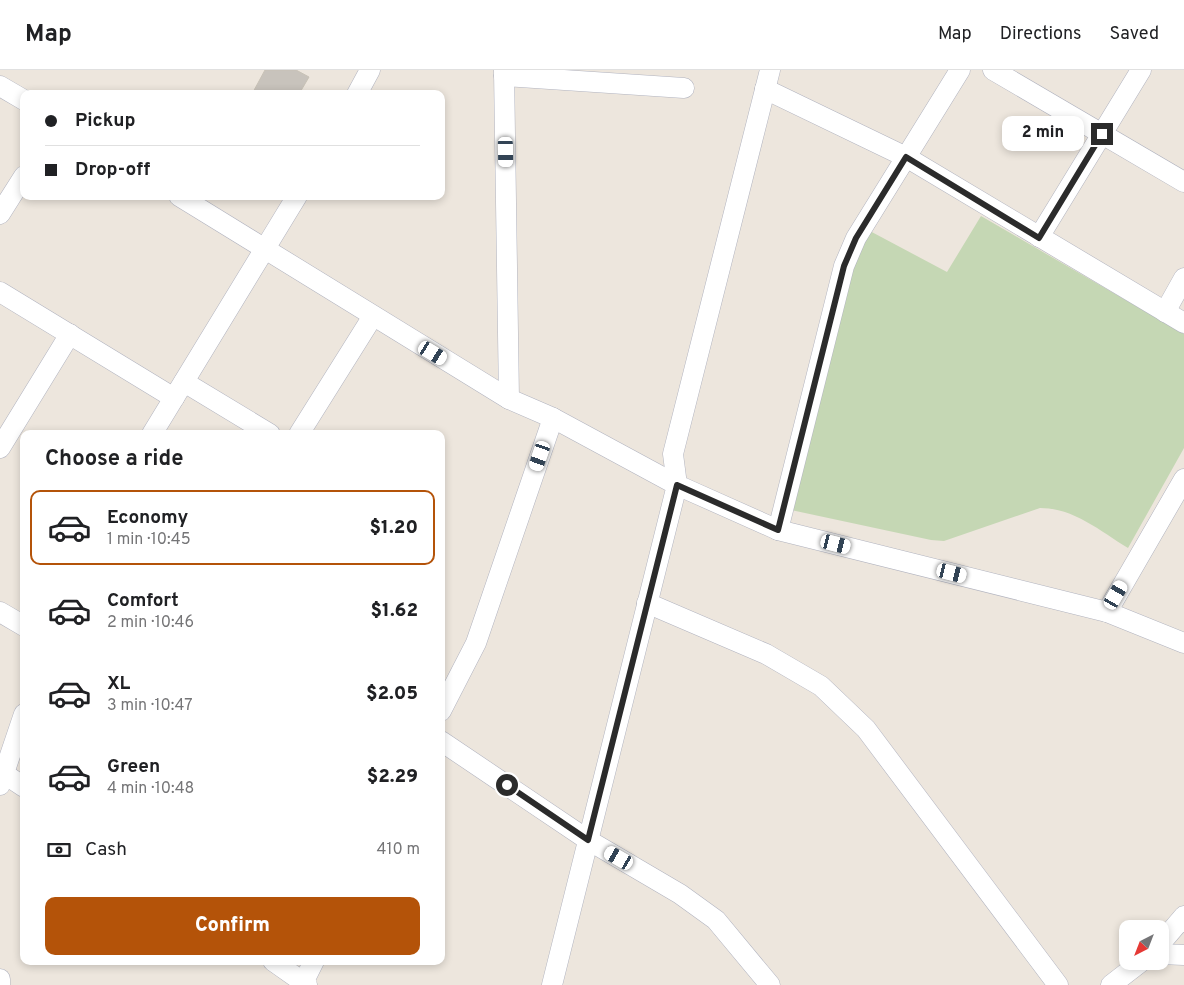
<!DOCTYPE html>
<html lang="en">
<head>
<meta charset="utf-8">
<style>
	:root { --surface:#fff; --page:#f2f2f2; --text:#202124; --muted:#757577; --line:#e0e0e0; --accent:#b45309 }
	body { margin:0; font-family:Overpass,sans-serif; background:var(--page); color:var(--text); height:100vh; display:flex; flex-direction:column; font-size:19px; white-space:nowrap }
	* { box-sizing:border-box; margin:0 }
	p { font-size:16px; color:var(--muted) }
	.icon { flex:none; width:28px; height:28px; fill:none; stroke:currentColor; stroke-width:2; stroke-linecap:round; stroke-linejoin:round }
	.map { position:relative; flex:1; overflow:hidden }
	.sheet { position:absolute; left:20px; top:360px; width:425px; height:535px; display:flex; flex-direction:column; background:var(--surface); border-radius:10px; box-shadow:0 2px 8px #0003 }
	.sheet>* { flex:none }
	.top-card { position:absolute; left:20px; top:20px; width:425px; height:110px; border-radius:10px; box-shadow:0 2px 8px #0003; display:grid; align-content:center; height:110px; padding:0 25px; background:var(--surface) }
	.needle { width:32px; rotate:222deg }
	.buttons { position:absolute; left:1119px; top:850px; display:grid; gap:10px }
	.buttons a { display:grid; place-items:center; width:50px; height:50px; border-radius:10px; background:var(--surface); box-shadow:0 2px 8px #0003; font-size:25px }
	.end { position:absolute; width:22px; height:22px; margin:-11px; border:6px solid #2b2b2b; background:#fff; box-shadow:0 0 0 2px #fff }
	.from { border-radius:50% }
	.bubble { position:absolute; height:35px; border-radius:10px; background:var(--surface); box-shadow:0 2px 8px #0003; font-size:16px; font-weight:800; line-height:35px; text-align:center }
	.car { position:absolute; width:15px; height:30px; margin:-15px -8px; border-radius:6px; box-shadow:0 0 4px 1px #0007; background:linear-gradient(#fff 24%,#345 0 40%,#fff 0 76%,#345 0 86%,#fff 0) }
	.top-card b { display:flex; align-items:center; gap:18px; height:48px; font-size:19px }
	.top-card b+b { border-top:1px solid var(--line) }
	.top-card i { width:12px; height:12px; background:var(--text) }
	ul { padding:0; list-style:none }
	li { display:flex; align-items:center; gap:15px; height:75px; margin:0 10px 8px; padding:0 15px; border:2px solid transparent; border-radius:10px }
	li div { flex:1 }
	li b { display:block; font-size:19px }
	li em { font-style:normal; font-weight:800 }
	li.on { border-color:var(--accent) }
	li>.icon { width:45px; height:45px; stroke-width:1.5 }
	h2 { padding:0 25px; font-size:22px; line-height:60px }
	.pay { display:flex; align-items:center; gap:12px; height:55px; padding:0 25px; font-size:19px }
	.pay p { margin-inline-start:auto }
	.button { display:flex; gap:10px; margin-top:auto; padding:10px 25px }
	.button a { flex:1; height:58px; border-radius:10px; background:var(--accent); color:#fff; font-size:20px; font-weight:800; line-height:58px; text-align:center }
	header { display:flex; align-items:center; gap:30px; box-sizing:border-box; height:70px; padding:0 25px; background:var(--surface); border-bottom:1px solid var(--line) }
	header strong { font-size:24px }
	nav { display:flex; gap:28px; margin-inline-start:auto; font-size:18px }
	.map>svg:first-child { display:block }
</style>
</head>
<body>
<header>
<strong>Map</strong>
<nav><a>Map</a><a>Directions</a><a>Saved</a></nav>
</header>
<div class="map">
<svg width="1184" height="915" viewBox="0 0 1184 915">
	<rect width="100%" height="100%" fill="#ede6dd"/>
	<!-- cemetery -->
	<path fill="#c5d7b4" d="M981 146 1184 264V378L1128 478C1100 461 1074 438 1040 438L944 471 931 470 791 440 858 181 868 160 947 202Z"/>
	<!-- building -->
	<polygon fill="#c8c3bc" stroke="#c8c2b6" points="265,0 296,0 309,7 299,24 252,24"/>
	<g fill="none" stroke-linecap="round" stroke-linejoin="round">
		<!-- minor casing -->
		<g stroke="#b1b3bf" stroke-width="21">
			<g id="minor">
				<polyline points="504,0 509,329"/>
				<polyline points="770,0 673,384 677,415 778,460 1107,542 1184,573"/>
				<polyline points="993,0 1184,112"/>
				<polyline points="504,6 684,18"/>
				<polyline points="0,16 24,30"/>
				<polyline points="765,19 906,87 1184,253"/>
				<polyline points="357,24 370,0"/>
				<polyline points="179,126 509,329 553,348 677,415 552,915"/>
				<polyline points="0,144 24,106"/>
				<polyline points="1039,167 1141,0"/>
				<polyline points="0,222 174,328"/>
				<polyline points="1165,242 1184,208"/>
				<polyline points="184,312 270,364"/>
				<polyline points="152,364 297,126"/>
				<polyline points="299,364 373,246"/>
				<polyline points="0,378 70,264"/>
				<polyline points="778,460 844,196 856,168 960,0"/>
				<polyline points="647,533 766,584 821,616 866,659 1058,915"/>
				<polyline points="0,542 24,556"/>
				<polyline points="1107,542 1184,409"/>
				<polyline points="441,641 476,573 553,348"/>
				<polyline points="441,671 588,770 680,824 716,850 770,915"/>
				<polyline points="0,701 24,717"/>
				<polyline points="0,715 24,644"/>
				<polyline points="1160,874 1184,846"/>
				<polyline points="1160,884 1184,885"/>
				<polyline points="273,891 307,915"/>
				<polyline points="0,909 0,915"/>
				<polyline points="302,915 314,891"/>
				<polyline points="1111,915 1142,891"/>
			</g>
		</g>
		<!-- minor -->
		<use href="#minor" stroke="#fff" stroke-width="20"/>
	</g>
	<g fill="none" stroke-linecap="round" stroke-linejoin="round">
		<!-- route -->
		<polyline stroke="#2b2b2b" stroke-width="6" points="507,715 588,770 677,415 778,460 844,196 856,168 906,87 1039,168 1102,64"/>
	</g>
</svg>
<div class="buttons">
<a><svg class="needle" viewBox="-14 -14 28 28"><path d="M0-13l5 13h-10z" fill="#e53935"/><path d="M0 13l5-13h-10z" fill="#757577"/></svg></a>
</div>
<i class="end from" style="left:507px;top:715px"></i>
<i class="end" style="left:1102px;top:64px"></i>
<div class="bubble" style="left:1002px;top:46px;width:82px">2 min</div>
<i class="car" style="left:506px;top:82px;rotate:179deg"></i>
<i class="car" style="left:433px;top:283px;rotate:121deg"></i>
<i class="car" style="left:540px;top:386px;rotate:199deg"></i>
<i class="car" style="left:836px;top:474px;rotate:104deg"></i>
<i class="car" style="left:952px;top:503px;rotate:104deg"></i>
<i class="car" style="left:1116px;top:525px;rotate:30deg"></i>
<i class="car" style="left:619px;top:788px;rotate:300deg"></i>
<div class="top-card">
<b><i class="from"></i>Pickup</b>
<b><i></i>Drop-off</b>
</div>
<section class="sheet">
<h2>Choose a ride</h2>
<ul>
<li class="on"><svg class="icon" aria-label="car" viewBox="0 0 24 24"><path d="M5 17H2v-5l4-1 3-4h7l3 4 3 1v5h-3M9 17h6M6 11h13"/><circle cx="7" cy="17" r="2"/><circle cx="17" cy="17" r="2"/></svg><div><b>Economy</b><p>1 min · 10:45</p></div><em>$1.20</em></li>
<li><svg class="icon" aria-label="car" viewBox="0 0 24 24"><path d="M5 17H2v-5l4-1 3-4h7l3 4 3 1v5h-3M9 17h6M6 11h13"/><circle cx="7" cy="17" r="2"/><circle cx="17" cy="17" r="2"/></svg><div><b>Comfort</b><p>2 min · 10:46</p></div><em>$1.62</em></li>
<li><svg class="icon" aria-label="car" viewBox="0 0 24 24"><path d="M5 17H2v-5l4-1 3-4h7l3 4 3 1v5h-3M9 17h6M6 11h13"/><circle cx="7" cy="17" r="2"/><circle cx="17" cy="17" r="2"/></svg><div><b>XL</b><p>3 min · 10:47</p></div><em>$2.05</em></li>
<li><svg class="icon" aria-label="car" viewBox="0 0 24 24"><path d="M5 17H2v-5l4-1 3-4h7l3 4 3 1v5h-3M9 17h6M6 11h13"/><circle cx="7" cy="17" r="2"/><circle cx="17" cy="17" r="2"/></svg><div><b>Green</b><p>4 min · 10:48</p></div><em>$2.29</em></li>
</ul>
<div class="pay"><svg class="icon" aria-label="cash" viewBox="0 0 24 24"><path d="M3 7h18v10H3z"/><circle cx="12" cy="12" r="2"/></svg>Cash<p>410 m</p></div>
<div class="button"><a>Confirm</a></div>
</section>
</div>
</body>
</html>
